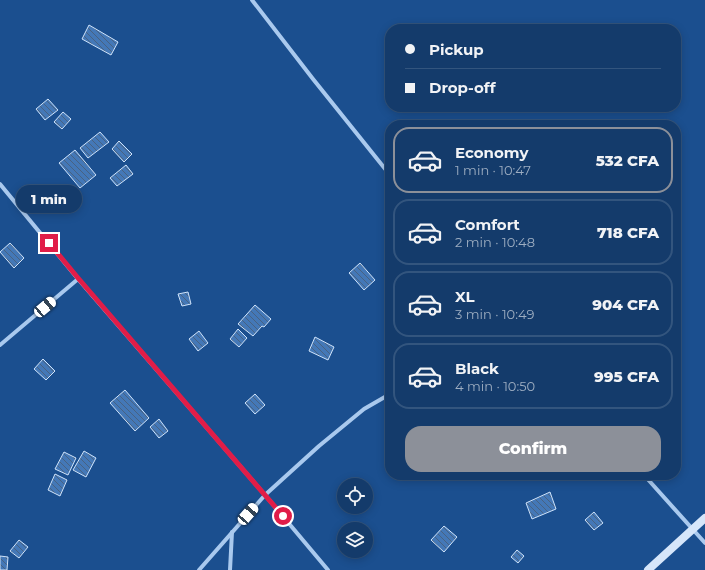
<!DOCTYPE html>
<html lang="en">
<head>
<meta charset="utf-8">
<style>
	:root { --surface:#143b6b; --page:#1d4271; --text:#f1f3f6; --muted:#9dadc1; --line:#33557e; --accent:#8c9099 }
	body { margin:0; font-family:Montserrat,sans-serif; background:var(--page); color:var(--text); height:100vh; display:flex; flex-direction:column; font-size:15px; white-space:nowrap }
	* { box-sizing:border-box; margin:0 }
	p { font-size:13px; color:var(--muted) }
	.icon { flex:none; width:22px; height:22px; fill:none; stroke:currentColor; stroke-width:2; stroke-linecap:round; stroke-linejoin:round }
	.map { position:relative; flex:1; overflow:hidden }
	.sheet { position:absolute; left:385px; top:120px; width:296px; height:360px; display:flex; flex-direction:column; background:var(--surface); border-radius:16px; box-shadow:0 2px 10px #0003,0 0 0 1px var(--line) }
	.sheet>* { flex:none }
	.hud { position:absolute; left:385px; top:24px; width:296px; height:88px; border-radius:16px; box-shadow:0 2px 10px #0003,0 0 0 1px var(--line); display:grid; align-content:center; height:88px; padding:0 20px; background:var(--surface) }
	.tools { position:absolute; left:337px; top:478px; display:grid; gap:8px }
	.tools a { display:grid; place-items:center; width:36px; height:36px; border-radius:50%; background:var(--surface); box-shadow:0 2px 10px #0003,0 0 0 1px var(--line); font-size:20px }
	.end { position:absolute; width:18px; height:18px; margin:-9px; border:5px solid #e11d48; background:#fff; box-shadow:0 0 0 2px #fff }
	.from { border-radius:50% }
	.bubble { position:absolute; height:28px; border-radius:14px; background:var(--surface); box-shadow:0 2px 10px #0003,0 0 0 1px var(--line); font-size:13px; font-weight:800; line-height:28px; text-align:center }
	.car { position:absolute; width:12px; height:24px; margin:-12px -6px; border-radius:5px; box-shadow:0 0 3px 1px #0007; background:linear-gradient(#fff 24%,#345 0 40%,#fff 0 76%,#345 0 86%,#fff 0) }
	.hud b { display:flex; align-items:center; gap:14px; height:38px; font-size:15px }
	.hud b+b { border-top:1px solid var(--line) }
	.hud i { width:10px; height:10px; background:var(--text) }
	ul { padding:7px 0 0; list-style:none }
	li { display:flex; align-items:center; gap:12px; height:66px; margin:0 8px 6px; padding:0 12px; border:2px solid var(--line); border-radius:16px }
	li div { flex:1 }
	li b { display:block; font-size:15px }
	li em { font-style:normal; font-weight:800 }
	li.current { border-color:var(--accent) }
	li>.icon { width:36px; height:36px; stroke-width:1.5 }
	.primary-button { display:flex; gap:8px; margin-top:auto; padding:8px 20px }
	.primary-button a { flex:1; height:46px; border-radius:16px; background:var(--accent); color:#fff; font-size:16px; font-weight:800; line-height:46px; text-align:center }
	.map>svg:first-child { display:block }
</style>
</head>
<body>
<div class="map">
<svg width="705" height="570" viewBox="0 0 705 570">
	<defs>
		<pattern id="building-back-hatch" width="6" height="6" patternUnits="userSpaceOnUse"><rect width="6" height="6" fill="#4478b7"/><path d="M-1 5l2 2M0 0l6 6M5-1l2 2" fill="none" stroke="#486282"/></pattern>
	</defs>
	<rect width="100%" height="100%" fill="#1b4f8f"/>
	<!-- building -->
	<g fill="url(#building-back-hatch)" stroke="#cfe3fa">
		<polygon points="89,25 118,42 111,55 82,39"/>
		<polygon points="48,99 58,110 45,120 36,109"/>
		<polygon points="63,112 71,119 62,129 54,122"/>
		<polygon points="100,132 109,142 88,158 80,148"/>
		<polygon points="119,141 132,154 124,162 112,149"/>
		<polygon points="75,150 96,175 80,188 59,163"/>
		<polygon points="126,165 133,174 117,186 110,178"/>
		<polygon points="10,243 24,258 14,268 0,252"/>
		<polygon points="360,263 375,280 364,290 349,273"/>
		<polygon points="188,292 191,304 182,306 178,294"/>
		<polygon points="255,305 271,319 264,327 262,326 253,336 238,324"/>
		<polygon points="238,329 247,338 239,347 230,339"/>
		<polygon points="199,331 208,343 198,351 189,339"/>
		<polygon points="315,337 334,347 328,360 309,351"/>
		<polygon points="43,359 55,371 46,380 34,369"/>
		<polygon points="125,390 149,418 135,431 110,403"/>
		<polygon points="255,394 265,405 255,414 245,403"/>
		<polygon points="159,419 168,431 159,438 150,427"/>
		<polygon points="84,451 96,458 86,477 73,470"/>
		<polygon points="64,452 76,458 68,475 55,469"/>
		<polygon points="55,474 67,480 60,496 48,490"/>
		<polygon points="550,492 556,509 532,519 526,503"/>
		<polygon points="594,512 603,523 594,530 585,520"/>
		<polygon points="444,526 457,537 444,552 431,540"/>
		<polygon points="19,540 28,547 19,558 10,551"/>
		<polygon points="517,550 524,556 518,563 511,557"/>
		<polygon points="0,556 8,557 7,570 0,570"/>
	</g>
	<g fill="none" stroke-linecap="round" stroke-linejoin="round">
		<!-- street -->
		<g stroke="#a9c9ee" stroke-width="4">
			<polyline points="252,0 313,79 390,175"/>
			<polyline points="0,184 78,279 265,495 328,570"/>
			<polyline points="0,345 78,279"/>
			<polyline points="644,475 705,543"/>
			<polyline points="199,570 265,495 319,446 364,409 390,394"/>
			<polyline points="230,570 232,532"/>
		</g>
		<!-- secondary -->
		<polyline stroke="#d6e6fa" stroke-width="8" points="648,570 705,518"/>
	</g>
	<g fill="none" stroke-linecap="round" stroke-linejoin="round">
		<!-- route -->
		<polyline stroke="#e11d48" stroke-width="5" points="49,243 78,278 283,516"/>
	</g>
</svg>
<div class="tools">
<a><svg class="icon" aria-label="locate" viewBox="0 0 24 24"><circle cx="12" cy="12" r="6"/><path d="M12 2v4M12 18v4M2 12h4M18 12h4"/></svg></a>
<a><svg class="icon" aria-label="layers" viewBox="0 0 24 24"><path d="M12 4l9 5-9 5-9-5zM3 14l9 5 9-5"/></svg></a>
</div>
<i class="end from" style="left:283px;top:516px"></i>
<i class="end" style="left:49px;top:243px"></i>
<div class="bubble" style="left:16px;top:185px;width:66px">1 min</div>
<i class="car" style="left:45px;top:307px;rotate:50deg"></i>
<i class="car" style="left:248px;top:514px;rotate:41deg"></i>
<div class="hud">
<b><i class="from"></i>Pickup</b>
<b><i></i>Drop-off</b>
</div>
<section class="sheet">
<ul>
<li class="current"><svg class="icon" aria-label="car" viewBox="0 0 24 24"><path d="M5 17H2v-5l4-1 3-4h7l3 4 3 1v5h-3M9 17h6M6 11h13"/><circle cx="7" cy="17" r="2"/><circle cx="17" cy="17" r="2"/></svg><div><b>Economy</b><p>1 min · 10:47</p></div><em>532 CFA</em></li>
<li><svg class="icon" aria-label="car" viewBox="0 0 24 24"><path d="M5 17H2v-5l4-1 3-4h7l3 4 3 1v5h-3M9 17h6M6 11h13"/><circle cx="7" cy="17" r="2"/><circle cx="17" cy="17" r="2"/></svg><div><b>Comfort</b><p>2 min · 10:48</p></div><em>718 CFA</em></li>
<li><svg class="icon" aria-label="car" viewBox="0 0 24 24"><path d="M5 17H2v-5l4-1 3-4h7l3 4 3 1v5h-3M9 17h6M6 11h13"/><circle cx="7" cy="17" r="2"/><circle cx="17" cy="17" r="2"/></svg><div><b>XL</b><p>3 min · 10:49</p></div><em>904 CFA</em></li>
<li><svg class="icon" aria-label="car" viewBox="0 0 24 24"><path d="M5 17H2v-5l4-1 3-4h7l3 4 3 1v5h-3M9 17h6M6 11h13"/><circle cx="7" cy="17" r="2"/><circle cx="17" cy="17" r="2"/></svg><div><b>Black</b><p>4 min · 10:50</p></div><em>995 CFA</em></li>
</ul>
<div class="primary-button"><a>Confirm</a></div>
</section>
</div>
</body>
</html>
